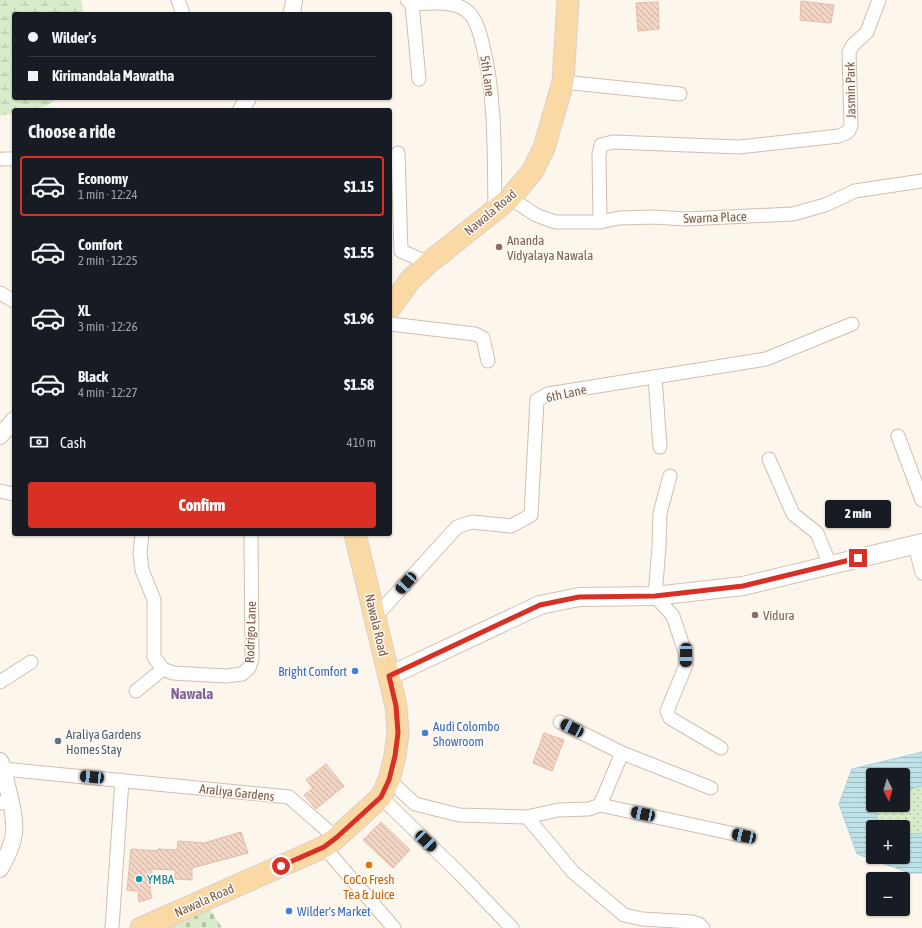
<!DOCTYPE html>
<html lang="en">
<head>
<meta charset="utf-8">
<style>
	:root { --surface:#171b24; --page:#20242c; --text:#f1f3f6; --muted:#9ea1a6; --line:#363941; --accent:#d93025 }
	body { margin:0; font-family:"Asap Condensed",sans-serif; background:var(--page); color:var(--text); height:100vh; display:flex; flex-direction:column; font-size:15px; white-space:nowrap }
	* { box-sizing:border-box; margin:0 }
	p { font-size:13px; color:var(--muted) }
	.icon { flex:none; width:22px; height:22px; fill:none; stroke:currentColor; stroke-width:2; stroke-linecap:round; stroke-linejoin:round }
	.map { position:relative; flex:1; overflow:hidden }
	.sheet { position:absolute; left:12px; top:108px; width:380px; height:428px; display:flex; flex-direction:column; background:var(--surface); border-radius:4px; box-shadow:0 1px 3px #0004 }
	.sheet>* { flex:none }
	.hud { position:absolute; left:12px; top:12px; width:380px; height:88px; border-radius:4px; box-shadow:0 1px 3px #0004; display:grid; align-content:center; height:88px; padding:0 16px; background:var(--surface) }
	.needle { width:26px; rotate:175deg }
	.tools { position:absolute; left:866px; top:768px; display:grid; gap:8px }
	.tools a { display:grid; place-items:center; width:44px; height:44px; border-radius:4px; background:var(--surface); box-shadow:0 1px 3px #0004; font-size:20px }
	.end { position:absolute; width:18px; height:18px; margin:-9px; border:5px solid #d93025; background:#fff; box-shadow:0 0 0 2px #fff }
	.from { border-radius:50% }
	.bubble { position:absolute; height:28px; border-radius:4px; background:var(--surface); box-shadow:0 1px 3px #0004; font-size:13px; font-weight:800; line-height:28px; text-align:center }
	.car { position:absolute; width:12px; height:24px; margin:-12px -6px; border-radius:5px; box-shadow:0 0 3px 1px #0007; background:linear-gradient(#222 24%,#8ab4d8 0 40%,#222 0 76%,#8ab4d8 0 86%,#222 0) }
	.hud b { display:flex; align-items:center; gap:14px; height:38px; font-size:15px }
	.hud b+b { border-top:1px solid var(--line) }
	.hud i { width:10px; height:10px; background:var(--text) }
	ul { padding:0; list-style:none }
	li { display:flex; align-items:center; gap:12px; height:60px; margin:0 8px 6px; padding:0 8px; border:2px solid transparent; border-radius:4px }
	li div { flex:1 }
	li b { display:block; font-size:15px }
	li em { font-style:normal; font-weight:800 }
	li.on { border-color:var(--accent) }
	li>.icon { width:36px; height:36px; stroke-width:1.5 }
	h2 { padding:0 16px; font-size:18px; line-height:48px }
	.pay { display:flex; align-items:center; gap:10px; height:44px; padding:0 16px; font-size:15px }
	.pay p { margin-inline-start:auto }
	.action { display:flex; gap:8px; margin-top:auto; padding:8px 16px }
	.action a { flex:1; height:46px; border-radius:4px; background:var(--accent); color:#fff; font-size:16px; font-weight:800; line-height:46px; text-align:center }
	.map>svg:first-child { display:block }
</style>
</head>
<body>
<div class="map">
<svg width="922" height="928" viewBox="0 0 922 928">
	<defs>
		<pattern id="grass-dots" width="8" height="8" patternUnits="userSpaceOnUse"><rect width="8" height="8" fill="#d8ecc9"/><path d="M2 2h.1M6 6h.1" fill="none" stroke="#b4c2a5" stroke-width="1.8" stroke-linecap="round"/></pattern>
		<pattern id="wetland-marsh" width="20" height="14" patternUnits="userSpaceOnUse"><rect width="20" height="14" fill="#d8ecc9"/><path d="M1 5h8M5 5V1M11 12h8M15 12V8" fill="none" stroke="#b4c2a5"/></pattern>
		<pattern id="cemetery-stones" width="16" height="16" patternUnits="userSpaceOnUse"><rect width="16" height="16" fill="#d8ecc9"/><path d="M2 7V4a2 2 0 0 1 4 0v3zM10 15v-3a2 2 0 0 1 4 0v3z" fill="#b4c2a5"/></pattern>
		<pattern id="water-rules" width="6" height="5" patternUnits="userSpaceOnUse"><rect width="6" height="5" fill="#bfe3e8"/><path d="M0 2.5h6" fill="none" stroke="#a0bbbe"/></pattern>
		<pattern id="building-back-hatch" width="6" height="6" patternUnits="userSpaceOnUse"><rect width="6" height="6" fill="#f3d5c3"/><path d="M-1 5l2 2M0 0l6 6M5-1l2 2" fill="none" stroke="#cab0a1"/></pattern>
	</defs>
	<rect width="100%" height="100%" fill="#fdf6ec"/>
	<!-- grass -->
	<polygon fill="url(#grass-dots)" points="922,786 922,833 903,835 903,827 887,827 879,823 875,810 878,805 903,805 903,791"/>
	<!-- wetland -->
	<path fill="url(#wetland-marsh)" d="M0 0H81L84 14H14V98H57C47 110 28 110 14 110V113L0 116Z"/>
	<!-- cemetery -->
	<polygon fill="url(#cemetery-stones)" points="209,907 222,928 162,928"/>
	<!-- water -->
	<polygon fill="url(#water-rules)" stroke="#a5d3da" points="922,752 922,786 903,791 903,775 873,775 873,805 878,805 875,810 879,823 887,827 873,827 873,857 903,857 903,835 922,833 922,873 910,873 857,854 839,804 852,769"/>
	<!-- building -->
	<g fill="url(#building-back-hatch)" stroke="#e6bba3">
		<polygon points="801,1 834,5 831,23 800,20"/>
		<polygon points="658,2 659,29 638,31 636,3"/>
		<polygon points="544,733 564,740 552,771 533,763"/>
		<polygon points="326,764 344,786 316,809 304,795 313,788 306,780"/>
		<polygon points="381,822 410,850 393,868 363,840"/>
		<polygon points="241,832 248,853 192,868 192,880 175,879 175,870 151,869 150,890 152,898 139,902 138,891 127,890 131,849 158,851 158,849 177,850 178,841 204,843"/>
	</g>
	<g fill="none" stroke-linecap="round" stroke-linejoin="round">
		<!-- minor casing -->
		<g stroke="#d1beb0" stroke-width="15">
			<g id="minor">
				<polyline points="178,0 183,14"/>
				<path d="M407 0 412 4C428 3 455 0 467 11 477 20 480 34 483 46 496 99 494 156 495 210"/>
				<polyline points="412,4 419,79"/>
				<polyline points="563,82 680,94"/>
				<polyline points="398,153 401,251 429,263"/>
				<polyline points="3,159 14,159"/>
				<polyline points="510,198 536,215 555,222 600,222 619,218 654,217 686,219 793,214 825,205 855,191 922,181"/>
				<polyline points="600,222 599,155 601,145 613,142 739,147 839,136 848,132 851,126 849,52 853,45 867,32 879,0"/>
				<polyline points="0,293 14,301"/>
				<polyline points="390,324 475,334 483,338 488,361"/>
				<polyline points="655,377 660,447"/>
				<polyline points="898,436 922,500"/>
				<polyline points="769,459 793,514 817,533 830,565"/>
				<polyline points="670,476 660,513 659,547 655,596 673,616 686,655 686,665 667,711 670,718 721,748"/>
				<polyline points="0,491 14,494"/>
				<polyline points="142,534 140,553 142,570 154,600 154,657 163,669 173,673 226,676 242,674 249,668 252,659 251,534"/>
				<polyline points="915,545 922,573"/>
				<polyline points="375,617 457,527 472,522 511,526 531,515 537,400 548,394 766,359 852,324"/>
				<polyline points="0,682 31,662"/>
				<polyline points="136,691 163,669"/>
				<polyline points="560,722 622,753 711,788"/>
				<polyline points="3,769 289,797 336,838"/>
				<polyline points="389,780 415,804 459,815 527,817 573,872 624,915 642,919 692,922 699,924 703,928"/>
				<polyline points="381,797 460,874 512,928"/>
				<polyline points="0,803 10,802"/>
				<polyline points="600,805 622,753"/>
				<polyline points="527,817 558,810 589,809 600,805 744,836"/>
				<polyline points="324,847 394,928"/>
				<polyline points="112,928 122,780"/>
			</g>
		</g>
		<!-- tertiary casing -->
		<g stroke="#d1beb0" stroke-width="18">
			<g id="tertiary">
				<polyline points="291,14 293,8 294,0"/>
				<polyline points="241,110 248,98"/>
				<polyline points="0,436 14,420"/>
				<path d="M0 761 3 769C7 788 16 814 14 834 12 845 6 859 0 869"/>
			</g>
		</g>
		<!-- secondary casing -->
		<g stroke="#d6c0b0" stroke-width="20">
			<polyline id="secondary" points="389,676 540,605 579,597 655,596 743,586 922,543"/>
		</g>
		<!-- primary casing -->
		<g stroke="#dad1cd" stroke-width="23">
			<g id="primary">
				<polyline points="390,308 411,279 431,261 510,198 532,172 544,148 563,82 568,0"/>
				<polyline points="141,928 324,847 336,838 381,797 389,780 395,756 398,733 396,706 355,534"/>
			</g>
		</g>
		<!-- minor -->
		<use href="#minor" stroke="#fff" stroke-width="13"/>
		<!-- tertiary -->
		<use href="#tertiary" stroke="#fff" stroke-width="16"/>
		<!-- secondary -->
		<use href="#secondary" stroke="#fff" stroke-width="18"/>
		<!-- primary -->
		<use href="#primary" stroke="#fbd9a5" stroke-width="21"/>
	</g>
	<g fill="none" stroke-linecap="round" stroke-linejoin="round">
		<!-- route -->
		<polyline stroke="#d93025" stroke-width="5" points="281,866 324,847 336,838 381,797 389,780 395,756 398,733 396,706 389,676 540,605 579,597 655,596 743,586 858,558"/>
	</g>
	<!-- markers -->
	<g fill="#8d6e63" stroke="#fffaf3" stroke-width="1.5">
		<circle cx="499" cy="247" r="4"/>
		<circle cx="755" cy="615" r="4"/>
	</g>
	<g fill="#3f7fe0" stroke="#fffaf3" stroke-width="1.5">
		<circle cx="355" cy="671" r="4"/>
		<circle cx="425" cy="733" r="4"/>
		<circle cx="289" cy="911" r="4"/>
	</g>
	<circle fill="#5c6f8a" stroke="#fffaf3" stroke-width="1.5" cx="58" cy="741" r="4"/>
	<circle fill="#e8710a" stroke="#fffaf3" stroke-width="1.5" cx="369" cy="865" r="4"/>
	<circle fill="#0f9aa8" stroke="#fffaf3" stroke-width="1.5" cx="139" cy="879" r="4"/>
	<g text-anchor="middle" stroke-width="3" stroke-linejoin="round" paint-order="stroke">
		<!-- street labels -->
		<g font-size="13" fill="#7a5c4d" stroke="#fffaf3">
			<text transform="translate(488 76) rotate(82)" y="5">5th Lane</text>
			<text transform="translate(850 90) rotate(-91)" y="5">Jasmin Park</text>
			<text transform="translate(490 212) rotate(-40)" y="5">Nawala Road</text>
			<text transform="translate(715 217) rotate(-2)" y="5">Swarna Place</text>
			<text transform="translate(566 393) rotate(-12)" y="5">6th Lane</text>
			<text transform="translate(377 625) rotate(77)" y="5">Nawala Road</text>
			<text transform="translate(250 632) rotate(-88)" y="5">Rodrigo Lane</text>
			<text transform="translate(237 792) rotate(6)" y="5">Araliya Gardens</text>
			<text transform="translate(204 900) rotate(-24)" y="5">Nawala Road</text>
		</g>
		<!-- education labels -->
		<g font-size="13" fill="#785e54" stroke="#fffaf3" text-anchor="start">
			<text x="507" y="245">Ananda<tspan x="507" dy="15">Vidyalaya Nawala</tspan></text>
			<text x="763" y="620">Vidura</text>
		</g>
		<!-- shop labels -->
		<g font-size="13" fill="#366cbe" stroke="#fffaf3" text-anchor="start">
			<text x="347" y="676" text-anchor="end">Bright Comfort</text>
			<text x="433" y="731">Audi Colombo<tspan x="433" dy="15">Showroom</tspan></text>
			<text x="297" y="916">Wilder's Market</text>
		</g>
		<!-- service labels -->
		<g font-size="13" fill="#4e5e75" stroke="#fffaf3" text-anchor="start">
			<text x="66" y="739">Araliya Gardens<tspan x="66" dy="15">Homes Stay</tspan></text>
		</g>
		<!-- culture labels -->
		<g font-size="13" fill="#0d838f" stroke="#fffaf3" text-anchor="start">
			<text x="147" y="884">YMBA</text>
		</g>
		<!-- food labels -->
		<g font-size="13" fill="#c56008" stroke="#fffaf3">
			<text x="369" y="884">CoCo Fresh<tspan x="369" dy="15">Tea &amp; Juice</tspan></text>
		</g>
		<!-- quarter labels -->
		<g font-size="15" font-weight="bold" fill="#846695" stroke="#fffaf3">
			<text x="192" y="699">Nawala</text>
		</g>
	</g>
</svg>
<div class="tools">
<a><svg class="needle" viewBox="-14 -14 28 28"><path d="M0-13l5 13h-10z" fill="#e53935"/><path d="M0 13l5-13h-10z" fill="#9ea1a6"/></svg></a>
<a>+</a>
<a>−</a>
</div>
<i class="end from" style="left:281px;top:866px"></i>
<i class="end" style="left:858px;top:558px"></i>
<div class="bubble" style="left:825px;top:500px;width:66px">2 min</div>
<i class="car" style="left:406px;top:583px;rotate:222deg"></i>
<i class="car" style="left:686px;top:655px;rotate:181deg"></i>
<i class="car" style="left:572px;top:728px;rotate:296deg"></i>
<i class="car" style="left:92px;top:777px;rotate:275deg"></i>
<i class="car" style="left:643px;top:814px;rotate:282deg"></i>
<i class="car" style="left:744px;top:836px;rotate:282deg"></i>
<i class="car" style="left:426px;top:841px;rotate:134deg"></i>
<div class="hud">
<b><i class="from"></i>Wilder's</b>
<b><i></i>Kirimandala Mawatha</b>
</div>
<section class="sheet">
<h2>Choose a ride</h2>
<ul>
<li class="on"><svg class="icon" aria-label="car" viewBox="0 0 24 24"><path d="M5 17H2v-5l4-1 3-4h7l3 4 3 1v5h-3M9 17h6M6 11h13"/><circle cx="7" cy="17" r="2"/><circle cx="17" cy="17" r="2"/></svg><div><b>Economy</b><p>1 min · 12:24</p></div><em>$1.15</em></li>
<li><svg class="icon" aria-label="car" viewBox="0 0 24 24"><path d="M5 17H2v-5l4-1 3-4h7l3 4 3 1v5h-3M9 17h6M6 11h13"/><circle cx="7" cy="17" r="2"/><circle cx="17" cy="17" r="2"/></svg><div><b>Comfort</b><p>2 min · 12:25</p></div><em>$1.55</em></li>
<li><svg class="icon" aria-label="car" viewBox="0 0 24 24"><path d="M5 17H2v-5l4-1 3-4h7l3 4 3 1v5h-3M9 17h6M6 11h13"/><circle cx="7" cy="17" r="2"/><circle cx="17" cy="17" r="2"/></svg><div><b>XL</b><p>3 min · 12:26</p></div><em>$1.96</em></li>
<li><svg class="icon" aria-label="car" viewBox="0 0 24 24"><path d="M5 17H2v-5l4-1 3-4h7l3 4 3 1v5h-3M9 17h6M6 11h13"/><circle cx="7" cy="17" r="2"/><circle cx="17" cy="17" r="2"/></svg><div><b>Black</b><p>4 min · 12:27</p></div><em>$1.58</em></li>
</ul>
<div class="pay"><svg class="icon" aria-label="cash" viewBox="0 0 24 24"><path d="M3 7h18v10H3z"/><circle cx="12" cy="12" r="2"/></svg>Cash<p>410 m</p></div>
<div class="action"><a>Confirm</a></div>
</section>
</div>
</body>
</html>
